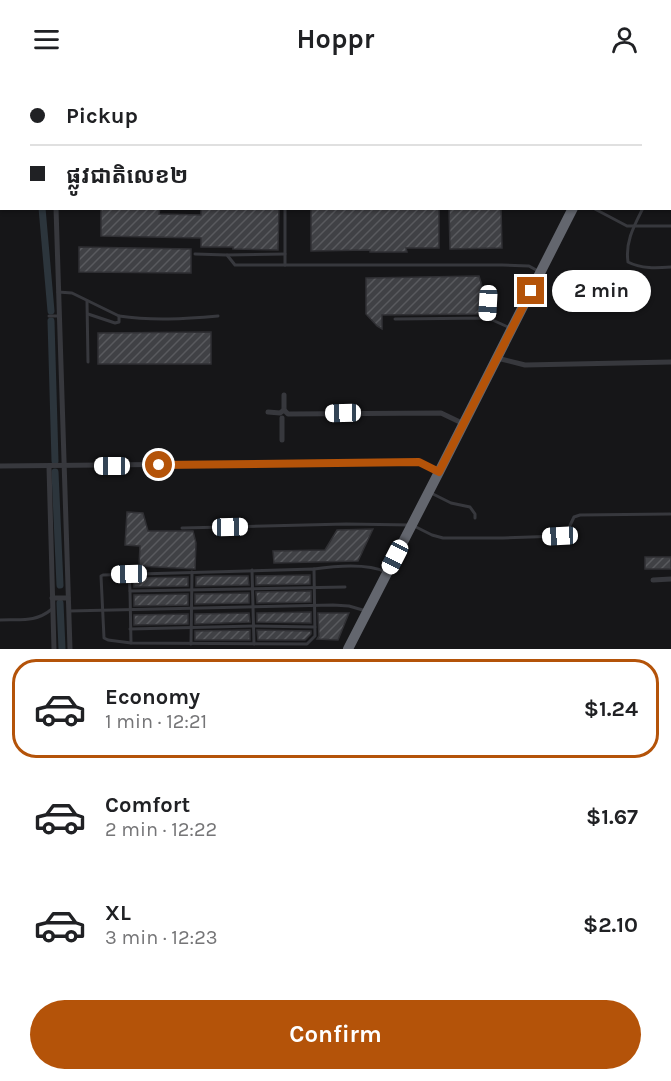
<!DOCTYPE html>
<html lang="en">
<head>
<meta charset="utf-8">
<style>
	:root { --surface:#fff; --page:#f2f2f2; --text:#202124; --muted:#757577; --line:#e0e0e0; --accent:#b45309 }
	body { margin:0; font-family:Karla,"Noto Sans Khmer",sans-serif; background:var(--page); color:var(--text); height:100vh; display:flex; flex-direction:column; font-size:22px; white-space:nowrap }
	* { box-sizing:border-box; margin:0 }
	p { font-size:20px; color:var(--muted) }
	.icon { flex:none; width:33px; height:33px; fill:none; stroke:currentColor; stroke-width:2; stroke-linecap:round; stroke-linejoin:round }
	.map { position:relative; height:571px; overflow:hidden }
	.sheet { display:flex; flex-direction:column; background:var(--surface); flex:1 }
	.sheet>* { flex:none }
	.hud { position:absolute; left:0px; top:0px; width:672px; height:132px; box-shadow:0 2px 4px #0004; display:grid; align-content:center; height:132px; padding:0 30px; background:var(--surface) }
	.end { position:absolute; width:27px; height:27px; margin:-14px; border:8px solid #b45309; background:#fff; box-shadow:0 0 0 3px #fff }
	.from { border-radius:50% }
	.bubble { position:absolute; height:42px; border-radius:21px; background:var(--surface); box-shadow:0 2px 4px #0004; font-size:20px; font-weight:700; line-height:42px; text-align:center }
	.car { position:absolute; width:18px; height:36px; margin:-18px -9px; border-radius:8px; box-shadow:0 0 4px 2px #0007; background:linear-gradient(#fff 24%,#345 0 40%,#fff 0 76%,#345 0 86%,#fff 0) }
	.hud b { display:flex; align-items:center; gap:21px; height:57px; font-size:22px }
	.hud b+b { border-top:2px solid var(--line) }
	.hud i { width:15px; height:15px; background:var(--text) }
	ul { padding:10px 0 0; list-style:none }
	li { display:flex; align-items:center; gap:18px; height:99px; margin:0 12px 9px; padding:0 18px; border:3px solid transparent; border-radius:24px }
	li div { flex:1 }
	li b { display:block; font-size:22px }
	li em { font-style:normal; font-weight:700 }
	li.active { border-color:var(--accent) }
	li>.icon { width:54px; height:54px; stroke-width:1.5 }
	.action { display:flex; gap:12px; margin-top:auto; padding:12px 30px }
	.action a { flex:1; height:69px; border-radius:36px; background:var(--accent); color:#fff; font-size:24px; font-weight:700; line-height:69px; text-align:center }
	header { display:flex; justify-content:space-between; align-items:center; height:78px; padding:0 30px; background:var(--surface); font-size:27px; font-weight:700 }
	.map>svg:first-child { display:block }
</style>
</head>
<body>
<header><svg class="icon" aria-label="menu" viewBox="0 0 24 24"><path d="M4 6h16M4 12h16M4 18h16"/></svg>Hoppr<svg class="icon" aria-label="person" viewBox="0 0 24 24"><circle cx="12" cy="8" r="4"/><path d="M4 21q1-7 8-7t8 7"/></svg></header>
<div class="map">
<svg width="671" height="571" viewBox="0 0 671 571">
	<defs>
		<pattern id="building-hatch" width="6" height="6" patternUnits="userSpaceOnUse" patternTransform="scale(1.5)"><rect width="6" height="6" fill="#404145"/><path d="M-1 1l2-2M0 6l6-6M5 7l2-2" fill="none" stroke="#595a5e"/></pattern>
	</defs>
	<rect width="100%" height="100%" fill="#161618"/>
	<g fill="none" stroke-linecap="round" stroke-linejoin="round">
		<!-- canal -->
		<g stroke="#2c353c" stroke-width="7">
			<polyline points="39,2 39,0"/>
			<polyline points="42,130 51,233"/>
			<polyline points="51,243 55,383"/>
			<polyline points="55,394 60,507"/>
			<polyline points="60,525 62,571"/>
		</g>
	</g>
	<!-- building -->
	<g fill="url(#building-hatch)" stroke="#303034" stroke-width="1.5">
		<polygon points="101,130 160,130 159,136 201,137 201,130 279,130 278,172 233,171 233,169 201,169 201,160 101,158"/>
		<polygon points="311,130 439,130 439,170 406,170 407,174 370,174 370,172 311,173"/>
		<polygon points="449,130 501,130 502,170 450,171"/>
		<polygon points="79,169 191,171 191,195 79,194"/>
		<polygon points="479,198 485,218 481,236 382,237 382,251 377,248 366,236 366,200"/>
		<polygon points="211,254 211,286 98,286 98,255"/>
		<polygon points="127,434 143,435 148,453 193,453 196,465 195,491 139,488 140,468 125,467"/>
		<polygon points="373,451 358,483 274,485 273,473 325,472 337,452"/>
		<rect x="645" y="479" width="26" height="12"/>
		<polygon points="310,497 310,506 256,507 256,498"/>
		<polygon points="204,498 248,498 249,507 196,508 196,499"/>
		<polygon points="188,499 188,508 134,509 133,500"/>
		<polygon points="311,513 311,524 257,525 256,514"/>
		<polygon points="249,515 249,525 195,526 195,516"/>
		<polygon points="188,516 188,527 134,528 134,517"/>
		<polygon points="311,534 311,545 257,544 257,535"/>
		<polygon points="249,535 250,544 195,546 195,536"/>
		<polygon points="318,535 349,535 338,562 317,561 319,558"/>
		<polygon points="188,536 188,546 134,547 134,537"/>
		<polygon points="250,552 250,562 195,562 195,553"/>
		<polygon points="257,552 311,553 311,556 305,562 258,562"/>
	</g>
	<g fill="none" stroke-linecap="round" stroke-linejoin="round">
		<!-- lane -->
		<g stroke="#37383d" stroke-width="3">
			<polyline points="630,0 638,0"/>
			<polyline points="670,32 671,32"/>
			<polyline points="670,56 671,55"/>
			<polyline points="670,60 671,60"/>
			<polyline points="670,103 671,103"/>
			<polyline points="285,130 285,187"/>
			<polyline points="593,130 627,148 671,148"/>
			<path d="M643 130C634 148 625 164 628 184 641 191 657 190 671 189"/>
			<polyline points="195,176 227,177 235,187 502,187 529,188 538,193"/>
			<polyline points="227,177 285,176"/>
			<path d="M58 214 72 215 119 238C152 243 185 241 218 238"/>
			<polyline points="87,223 88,284"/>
			<polyline points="88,236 115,245 119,244 119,238"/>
			<polyline points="49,238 59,238"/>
			<polyline points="488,240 489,209"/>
			<polyline points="395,241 488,240 508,249"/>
			<polyline points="431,415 451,425 470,429 475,436 475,440"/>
			<polyline points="182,450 346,446 412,447 432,457 443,460 503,460 560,458 566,456 574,439 580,437 670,436"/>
			<polygon points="314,491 315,558 307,566 131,565 108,562 104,560 101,498 103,497"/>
			<path d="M314 491C335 488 367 485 386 494"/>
			<polyline points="252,492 254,566"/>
			<polyline points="129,496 130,513"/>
			<polyline points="69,533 333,527 349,528 366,533"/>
			<path d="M0 542C21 541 35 545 52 531"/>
			<polyline points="130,551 254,548 315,549"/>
			<polyline points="131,565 130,513 345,509"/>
			<polyline points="191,566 192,494"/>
		</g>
		<!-- street -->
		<g stroke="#37383d" stroke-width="5">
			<polyline points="53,0 53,2"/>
			<polyline points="277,0 277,2"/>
			<polyline points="56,130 70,571"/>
			<polyline points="497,280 525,287 671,284"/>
			<polyline points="284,317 284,332"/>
			<polyline points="268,334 280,335 284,332 288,336 441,335 464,346"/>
			<polyline points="282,362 282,340"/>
			<polyline points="0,388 419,384 439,394"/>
			<polyline points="49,389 54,571"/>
			<polyline points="653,502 671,501"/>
			<polyline points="52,520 68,520"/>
		</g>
		<!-- highway -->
		<g stroke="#63666e" stroke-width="10">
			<polyline points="639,2 640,0"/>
			<polyline points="348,571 439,394 573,130"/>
		</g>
	</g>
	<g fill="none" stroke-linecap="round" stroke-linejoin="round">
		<!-- route -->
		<polyline stroke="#b45309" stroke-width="8" points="159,387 419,384 439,394 531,213"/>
	</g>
</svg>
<i class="end from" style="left:159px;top:387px"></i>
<i class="end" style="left:531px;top:213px"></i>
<div class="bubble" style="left:552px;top:192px;width:99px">2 min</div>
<i class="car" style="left:488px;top:225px;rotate:183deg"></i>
<i class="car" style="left:343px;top:335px;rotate:269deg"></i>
<i class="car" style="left:112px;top:388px;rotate:270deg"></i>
<i class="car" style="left:230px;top:449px;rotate:89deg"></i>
<i class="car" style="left:560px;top:458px;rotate:267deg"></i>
<i class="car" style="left:395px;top:479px;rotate:207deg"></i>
<i class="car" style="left:129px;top:496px;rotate:269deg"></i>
<div class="hud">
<b><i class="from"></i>Pickup</b>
<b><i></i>ផ្លូវជាតិលេខ២</b>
</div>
</div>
<section class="sheet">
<ul>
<li class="active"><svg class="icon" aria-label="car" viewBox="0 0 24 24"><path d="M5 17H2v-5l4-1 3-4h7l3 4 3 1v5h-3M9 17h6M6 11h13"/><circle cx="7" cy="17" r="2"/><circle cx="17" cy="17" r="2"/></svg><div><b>Economy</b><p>1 min · 12:21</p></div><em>$1.24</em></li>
<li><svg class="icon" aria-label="car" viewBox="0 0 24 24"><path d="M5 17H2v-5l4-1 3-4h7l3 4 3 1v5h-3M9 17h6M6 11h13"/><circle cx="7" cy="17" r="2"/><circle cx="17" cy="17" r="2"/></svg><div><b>Comfort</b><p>2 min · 12:22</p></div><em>$1.67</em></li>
<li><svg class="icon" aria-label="car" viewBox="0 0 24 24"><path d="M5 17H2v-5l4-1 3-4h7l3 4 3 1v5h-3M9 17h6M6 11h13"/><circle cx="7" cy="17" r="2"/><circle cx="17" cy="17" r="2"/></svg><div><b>XL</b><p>3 min · 12:23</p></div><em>$2.10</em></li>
</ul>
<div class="action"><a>Confirm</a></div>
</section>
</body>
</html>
